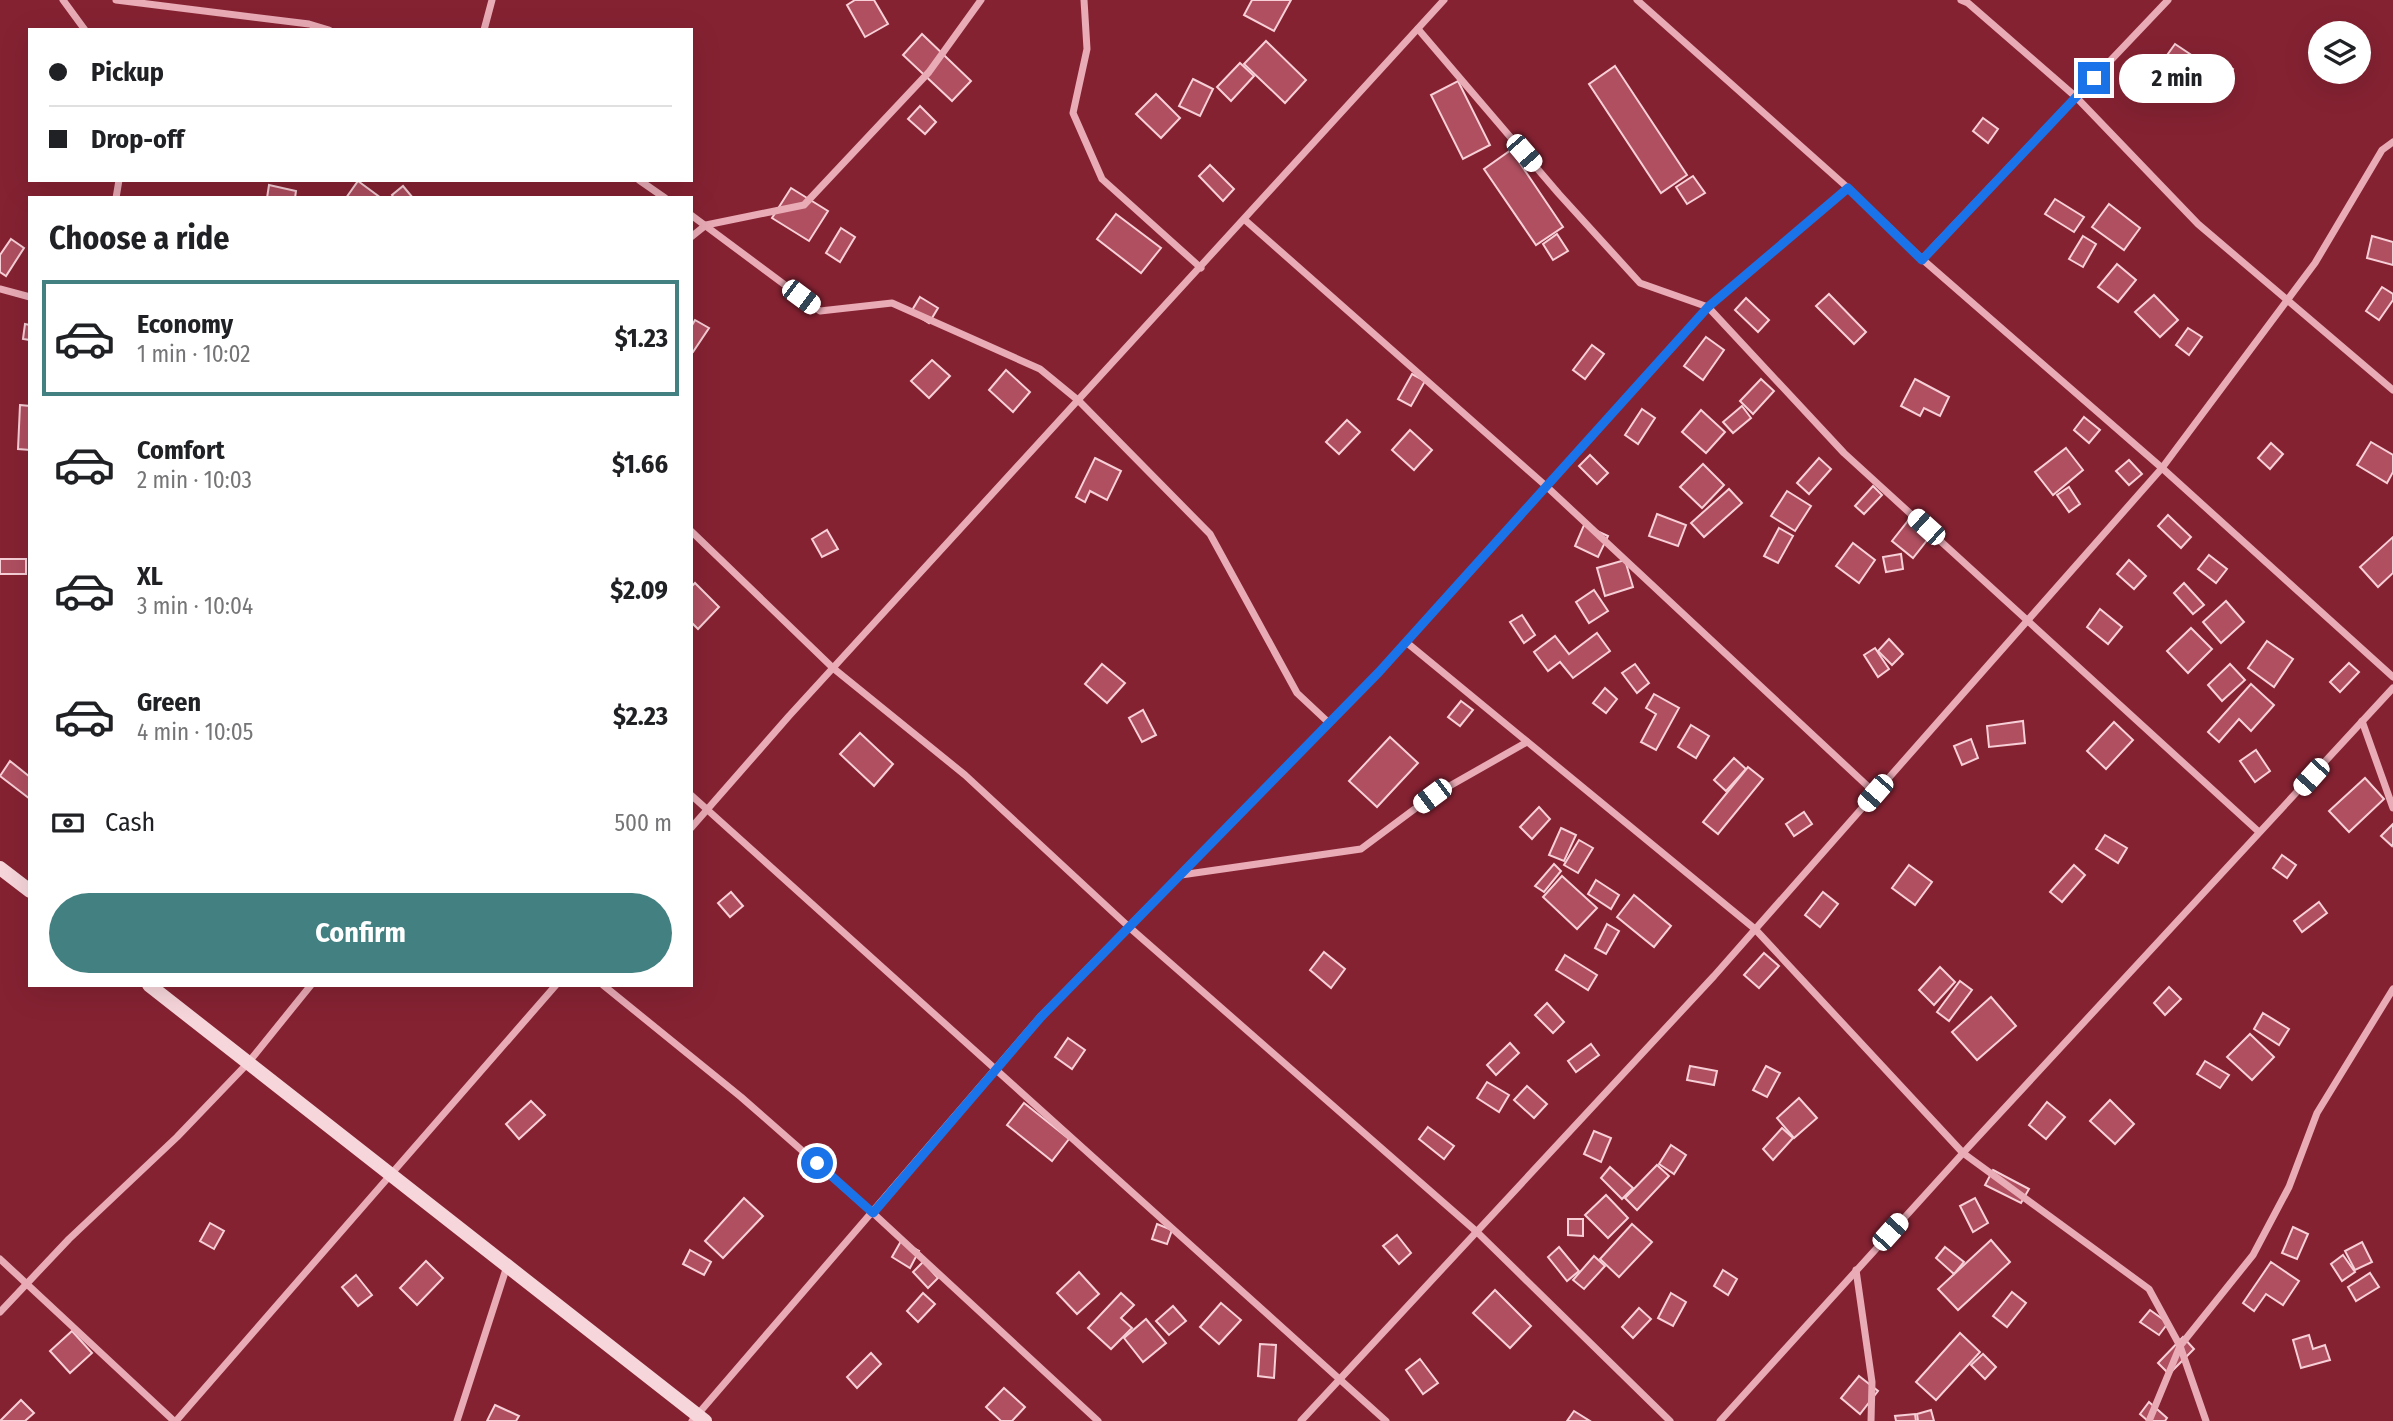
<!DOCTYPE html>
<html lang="en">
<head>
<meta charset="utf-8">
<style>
	:root { --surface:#fff; --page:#f6f6f6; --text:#202124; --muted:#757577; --line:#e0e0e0; --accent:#438081 }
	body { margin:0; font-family:"Fira Sans Condensed",sans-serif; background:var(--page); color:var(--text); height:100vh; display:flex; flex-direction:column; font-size:26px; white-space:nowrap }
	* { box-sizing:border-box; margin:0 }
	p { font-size:23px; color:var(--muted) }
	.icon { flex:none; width:38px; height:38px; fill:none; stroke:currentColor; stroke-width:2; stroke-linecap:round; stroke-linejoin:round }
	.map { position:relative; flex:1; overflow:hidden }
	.details { position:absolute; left:28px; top:196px; width:665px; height:791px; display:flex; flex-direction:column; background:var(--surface); border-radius:0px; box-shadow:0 7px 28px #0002 }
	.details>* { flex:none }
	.top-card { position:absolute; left:28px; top:28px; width:665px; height:154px; border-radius:0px; box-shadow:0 7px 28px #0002; display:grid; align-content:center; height:154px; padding:0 21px; background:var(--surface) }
	.fabs { position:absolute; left:2308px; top:21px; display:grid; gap:14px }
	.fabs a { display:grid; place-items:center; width:63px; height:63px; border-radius:50%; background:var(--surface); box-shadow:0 7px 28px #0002; font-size:35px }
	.end { position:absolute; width:32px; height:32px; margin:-16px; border:9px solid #1a73e8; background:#fff; box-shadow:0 0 0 4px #fff }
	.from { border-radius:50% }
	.bubble { position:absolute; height:49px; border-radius:24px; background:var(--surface); box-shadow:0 7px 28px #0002; font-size:23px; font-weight:700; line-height:49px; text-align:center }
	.car { position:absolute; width:21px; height:42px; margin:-21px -10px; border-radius:9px; box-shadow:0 0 5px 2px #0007; background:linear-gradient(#fff 24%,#345 0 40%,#fff 0 76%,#345 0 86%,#fff 0) }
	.top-card b { display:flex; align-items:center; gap:24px; height:66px; font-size:26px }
	.top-card b+b { border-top:2px solid var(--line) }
	.top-card i { width:18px; height:18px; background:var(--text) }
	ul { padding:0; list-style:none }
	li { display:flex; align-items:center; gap:21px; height:116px; margin:0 14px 10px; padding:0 7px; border:4px solid transparent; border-radius:0px }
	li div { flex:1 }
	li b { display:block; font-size:26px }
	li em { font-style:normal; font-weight:700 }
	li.current { border-color:var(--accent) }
	li>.icon { width:63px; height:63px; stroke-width:1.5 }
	h2 { padding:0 21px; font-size:32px; line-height:84px }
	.pay { display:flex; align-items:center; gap:18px; height:77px; padding:0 21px; font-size:26px }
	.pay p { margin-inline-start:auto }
	.button { display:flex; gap:14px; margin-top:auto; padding:14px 21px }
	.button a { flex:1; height:80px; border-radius:42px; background:var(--accent); color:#fff; font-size:28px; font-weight:700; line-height:80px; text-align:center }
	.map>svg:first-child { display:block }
</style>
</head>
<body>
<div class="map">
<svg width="2393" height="1421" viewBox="0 0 2393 1421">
	<rect width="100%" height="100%" fill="#852232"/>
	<!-- building -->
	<g fill="#af4f60" stroke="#f7cfd7" stroke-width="2">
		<polygon points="855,0 874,0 888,24 865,37 847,5"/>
		<polygon points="1252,0 1291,0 1274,31 1244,15"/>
		<polygon points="922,34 971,81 952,101 903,55"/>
		<polygon points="1266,41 1306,80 1285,103 1244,64"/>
		<polygon points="2175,44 2193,56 2184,71 2165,58"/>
		<polygon points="2218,60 2233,69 2218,94 2204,85"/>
		<polygon points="1240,63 1254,76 1231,101 1217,87"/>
		<polygon points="1615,66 1687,175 1661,193 1589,84"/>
		<polygon points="1193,79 1213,89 1200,116 1179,106"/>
		<polygon points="1458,81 1490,145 1463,159 1431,95"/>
		<polygon points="1156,94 1180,118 1161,138 1136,114"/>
		<polygon points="920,106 936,122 925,134 908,119"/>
		<polygon points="1983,118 1998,129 1988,143 1973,131"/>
		<polygon points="1511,150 1563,227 1536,245 1484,169"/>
		<polygon points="1210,165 1234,189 1223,201 1199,176"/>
		<polygon points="1693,176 1705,193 1687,204 1676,187"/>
		<polygon points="358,181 381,198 346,198"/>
		<polygon points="269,185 296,191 295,198 267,198"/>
		<polygon points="403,186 413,198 394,198 392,195"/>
		<polygon points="791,188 828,211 809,241 772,218"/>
		<polygon points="2055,199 2084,217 2074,232 2045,214"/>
		<polygon points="2109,204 2140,228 2124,250 2092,227"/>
		<polygon points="1116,214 1161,248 1141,273 1097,239"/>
		<polygon points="841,228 855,237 840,262 826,253"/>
		<polygon points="1557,234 1568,251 1553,260 1543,244"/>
		<polygon points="2083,236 2096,244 2083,267 2069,259"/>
		<polygon points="2372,236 2393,242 2393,265 2367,258"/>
		<polygon points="11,239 24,248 6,276 0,272 0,255"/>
		<polygon points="2117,264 2136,280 2118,302 2098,287"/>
		<polygon points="2382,287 2393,294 2393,300 2379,320 2366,311"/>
		<polygon points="1829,294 1866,332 1854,344 1816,306"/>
		<polygon points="2154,295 2178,320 2160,337 2135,312"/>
		<polygon points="920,297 938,308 929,323 911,312"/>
		<polygon points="1746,298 1769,320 1758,332 1735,310"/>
		<polygon points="695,320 709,328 693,352 691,351 691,327"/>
		<polygon points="25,324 30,325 30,340 23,339"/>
		<polygon points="2188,328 2202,337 2189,355 2176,345"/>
		<polygon points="1706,337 1724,350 1703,380 1684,366"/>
		<polygon points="1592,345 1604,354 1585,379 1573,370"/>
		<polygon points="932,360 950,376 929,398 911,381"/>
		<polygon points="1006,370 1030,392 1013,412 989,390"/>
		<polygon points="1412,374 1425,381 1411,406 1398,399"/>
		<polygon points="1761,379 1774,391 1753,414 1740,401"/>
		<polygon points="1915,379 1949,397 1940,416 1924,408 1920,416 1901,406"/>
		<polygon points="20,405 30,406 30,450 18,449"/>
		<polygon points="1742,406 1751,418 1733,433 1723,422"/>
		<polygon points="1642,409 1655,418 1638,444 1625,435"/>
		<polygon points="1701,410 1725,432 1706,453 1682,432"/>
		<polygon points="2084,417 2100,430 2089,443 2074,430"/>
		<polygon points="1347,420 1360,432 1339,454 1326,442"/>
		<polygon points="1410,430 1432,450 1414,470 1392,450"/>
		<polygon points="2371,442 2393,455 2393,472 2387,483 2357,465"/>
		<polygon points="2271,443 2283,454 2270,469 2258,458"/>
		<polygon points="2066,448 2083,470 2053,495 2035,472"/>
		<polygon points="1590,455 1608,473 1597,484 1579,466"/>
		<polygon points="1095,458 1121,471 1107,500 1090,491 1085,502 1076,497"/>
		<polygon points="1819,458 1831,469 1809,494 1797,483"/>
		<polygon points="2129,460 2142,474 2129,485 2116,471"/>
		<polygon points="1703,464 1724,485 1702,508 1680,487"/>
		<polygon points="1873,486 1882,495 1864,514 1855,506"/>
		<polygon points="2069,487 2080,504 2069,512 2057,495"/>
		<polygon points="1729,489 1742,503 1704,537 1691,523"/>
		<polygon points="1787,491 1811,506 1795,531 1771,516"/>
		<polygon points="1657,514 1686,525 1678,546 1649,536"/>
		<polygon points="2168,515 2191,537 2181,548 2158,526"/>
		<polygon points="1911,517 1932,534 1913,558 1892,541"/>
		<polygon points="1584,525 1608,536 1598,557 1575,546"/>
		<polygon points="1779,528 1793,536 1778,563 1764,556"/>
		<polygon points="827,530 838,549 822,557 812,539"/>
		<polygon points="2393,537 2393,573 2378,587 2360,567"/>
		<polygon points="1853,543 1875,560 1859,583 1836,566"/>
		<polygon points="1901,554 1903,569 1886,572 1883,557"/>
		<polygon points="2209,555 2227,569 2216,583 2198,569"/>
		<rect x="0" y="559" width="26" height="15"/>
		<polygon points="1625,560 1633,587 1605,596 1597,568"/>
		<polygon points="2129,560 2146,576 2134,589 2117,574"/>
		<polygon points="695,583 719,607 698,629 691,622 691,587"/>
		<polygon points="2184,583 2204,605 2193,614 2174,593"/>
		<polygon points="1594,590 1608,611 1589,623 1576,602"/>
		<polygon points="2226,601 2244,622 2221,643 2203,622"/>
		<polygon points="2100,609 2122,627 2108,644 2087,627"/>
		<polygon points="1522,615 1535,635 1524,643 1510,622"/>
		<polygon points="2191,628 2212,649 2188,673 2167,651"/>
		<polygon points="1597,633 1610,651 1573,678 1560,662 1548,671 1534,652 1555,636 1569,654"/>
		<polygon points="1889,639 1903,654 1892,665 1878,651"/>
		<polygon points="2267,641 2293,659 2274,687 2248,668"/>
		<polygon points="1875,648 1889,669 1878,677 1864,655"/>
		<polygon points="2349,663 2359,672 2340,692 2330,682"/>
		<polygon points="1102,664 1125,683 1107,703 1085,684"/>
		<polygon points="1635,664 1649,683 1637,693 1622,673"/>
		<polygon points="2230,664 2245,680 2222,701 2208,685"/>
		<polygon points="2251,684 2274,705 2251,731 2239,719 2219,742 2208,732"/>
		<polygon points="1605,688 1617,699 1606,713 1593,703"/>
		<polygon points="1654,694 1679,708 1656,750 1641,742 1656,714 1646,708"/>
		<polygon points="1461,701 1473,710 1460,726 1448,717"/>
		<polygon points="1143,710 1156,735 1142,742 1129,718"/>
		<polygon points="2023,721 2025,743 1989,747 1987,726"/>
		<polygon points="2114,722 2133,740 2106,769 2087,751"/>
		<polygon points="1691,725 1709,736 1696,758 1678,747"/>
		<polygon points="860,733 893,764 874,786 840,754"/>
		<polygon points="1390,737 1418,763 1377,807 1349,781"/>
		<polygon points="1971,739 1978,758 1962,765 1954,746"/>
		<polygon points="2256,750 2270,771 2255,782 2240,761"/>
		<polygon points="1734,758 1746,769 1726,791 1714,780"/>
		<polygon points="10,761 30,777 30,799 0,776"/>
		<polygon points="1748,767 1763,779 1718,834 1703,822"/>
		<polygon points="2365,778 2384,799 2349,832 2329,811"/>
		<polygon points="1539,807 1550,819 1532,839 1520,827"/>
		<polygon points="1804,812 1812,824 1794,836 1786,824"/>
		<polygon points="2393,824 2393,844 2392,846 2381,836"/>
		<polygon points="1561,828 1576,835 1564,861 1549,855"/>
		<polygon points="2105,835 2127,848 2118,863 2096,849"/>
		<polygon points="1579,840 1593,848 1578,873 1564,865"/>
		<polygon points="2282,855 2296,865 2287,878 2273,868"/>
		<polygon points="1554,864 1561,871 1544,892 1535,886"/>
		<polygon points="1909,865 1932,882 1915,905 1892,888"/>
		<polygon points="2074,865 2085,875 2062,902 2050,892"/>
		<polygon points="1562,876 1597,908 1577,929 1543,897"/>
		<polygon points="1596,880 1619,895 1611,909 1588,894"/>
		<polygon points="731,892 743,906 730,917 718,903"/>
		<polygon points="1823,892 1838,904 1820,927 1805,915"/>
		<polygon points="1634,895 1671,926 1654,947 1617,917"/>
		<polygon points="2319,902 2327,913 2302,932 2294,921"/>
		<polygon points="1607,924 1619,931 1606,954 1595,948"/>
		<polygon points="1324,952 1345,969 1331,988 1310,970"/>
		<polygon points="1764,953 1779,966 1759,988 1744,975"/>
		<polygon points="1565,955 1597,975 1588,990 1556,970"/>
		<polygon points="1940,967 1955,982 1934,1005 1919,990"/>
		<polygon points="1960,981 1972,990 1949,1021 1937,1012"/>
		<polygon points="2169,987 2181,999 2165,1015 2154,1003"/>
		<polygon points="1991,997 2016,1026 1977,1060 1952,1032"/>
		<polygon points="1547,1003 1564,1022 1553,1033 1535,1015"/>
		<polygon points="2263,1013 2289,1029 2279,1045 2254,1029"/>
		<polygon points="2250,1034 2274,1057 2252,1080 2227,1057"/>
		<polygon points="1068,1038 1085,1050 1072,1069 1055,1057"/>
		<polygon points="1510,1043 1519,1053 1496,1075 1487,1065"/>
		<polygon points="1591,1044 1599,1055 1576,1072 1568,1061"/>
		<polygon points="2205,1061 2229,1075 2220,1088 2197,1074"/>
		<polygon points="1690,1066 1717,1071 1714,1085 1687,1080"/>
		<polygon points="1766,1066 1780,1073 1767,1097 1753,1090"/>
		<polygon points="1487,1082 1509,1095 1499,1112 1477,1098"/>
		<polygon points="1527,1086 1547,1104 1534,1118 1514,1100"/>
		<polygon points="1799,1098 1817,1118 1794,1138 1777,1118"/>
		<polygon points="2110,1100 2134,1124 2115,1144 2090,1121"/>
		<polygon points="531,1101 545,1115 519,1139 506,1124"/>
		<polygon points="2047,1102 2065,1117 2046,1139 2029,1125"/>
		<polygon points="1024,1103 1069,1139 1052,1161 1007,1125"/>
		<polygon points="1428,1127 1454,1146 1444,1159 1419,1139"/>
		<polygon points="1782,1128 1793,1138 1773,1160 1763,1149"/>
		<polygon points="1594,1131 1611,1138 1601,1162 1584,1154"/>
		<polygon points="1671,1145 1686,1155 1674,1174 1659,1164"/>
		<polygon points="1657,1165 1669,1176 1637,1210 1625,1198"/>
		<polygon points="1610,1167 1633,1188 1622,1199 1601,1178"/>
		<polygon points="1993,1170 2029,1189 2021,1203 1985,1185"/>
		<polygon points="1606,1195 1628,1218 1608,1238 1585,1215"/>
		<polygon points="744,1198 763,1216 723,1258 705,1241"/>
		<polygon points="1975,1198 1988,1223 1973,1232 1960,1206"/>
		<polygon points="1568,1219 1583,1219 1583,1236 1568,1235"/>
		<polygon points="210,1223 224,1231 214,1249 200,1241"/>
		<polygon points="1157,1224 1172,1230 1167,1244 1152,1239"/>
		<polygon points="1632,1224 1652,1242 1619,1277 1600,1259"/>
		<polygon points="2293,1227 2308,1234 2297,1259 2282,1253"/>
		<polygon points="1397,1235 1411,1253 1399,1264 1383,1246"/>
		<polygon points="1991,1240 2010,1262 1958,1310 1938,1289"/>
		<polygon points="901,1241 919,1251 910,1268 892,1257"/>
		<polygon points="2362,1242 2372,1262 2355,1270 2345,1251"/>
		<polygon points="1559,1247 1579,1271 1567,1281 1548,1257"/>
		<polygon points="1945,1247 1964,1262 1954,1274 1936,1258"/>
		<polygon points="690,1250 711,1262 704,1275 683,1264"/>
		<polygon points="2343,1255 2355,1272 2342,1281 2331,1264"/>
		<polygon points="1594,1256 1605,1266 1584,1289 1573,1280"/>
		<polygon points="426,1261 443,1278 417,1305 400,1288"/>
		<polygon points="923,1262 938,1278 928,1288 913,1272"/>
		<polygon points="2271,1262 2299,1281 2283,1305 2266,1294 2254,1311 2243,1303"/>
		<polygon points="1723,1270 1737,1279 1728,1295 1714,1286"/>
		<polygon points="1079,1272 1099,1294 1077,1314 1057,1293"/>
		<polygon points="2370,1273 2379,1287 2356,1301 2348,1287"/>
		<polygon points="356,1275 372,1295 358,1306 342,1287"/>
		<polygon points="1495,1290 1531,1326 1510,1348 1473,1313"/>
		<polygon points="2012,1292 2026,1303 2007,1327 1993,1316"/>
		<polygon points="923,1293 935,1304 918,1322 907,1311"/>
		<polygon points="1121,1293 1134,1305 1121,1318 1132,1328 1111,1349 1088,1328"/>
		<polygon points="1671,1293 1686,1302 1673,1326 1658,1318"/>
		<polygon points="1221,1303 1241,1320 1219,1344 1200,1327"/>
		<polygon points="1173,1306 1186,1321 1169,1335 1156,1321"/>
		<polygon points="1639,1308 1651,1319 1633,1338 1622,1327"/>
		<polygon points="2150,1310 2168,1323 2159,1335 2140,1322"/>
		<polygon points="1146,1319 1166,1343 1143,1362 1124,1338"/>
		<polygon points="72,1331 92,1353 70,1373 50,1351"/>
		<polygon points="1960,1333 1980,1352 1936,1400 1916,1382"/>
		<polygon points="2309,1335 2313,1349 2325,1345 2330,1360 2301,1368 2293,1340"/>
		<polygon points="2183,1337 2194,1349 2169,1374 2158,1363"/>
		<polygon points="1260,1344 1276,1345 1274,1378 1258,1376"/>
		<polygon points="871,1353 881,1364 857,1388 847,1377"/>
		<polygon points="1983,1354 1996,1367 1985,1379 1971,1365"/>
		<polygon points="1420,1359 1438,1383 1423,1394 1406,1370"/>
		<polygon points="1859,1376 1878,1391 1860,1414 1841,1398"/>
		<polygon points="1004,1388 1025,1407 1012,1421 1001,1421 986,1407"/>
		<polygon points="21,1400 34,1413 25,1421 0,1421"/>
		<polygon points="2149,1402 2167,1418 2165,1421 2148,1421 2140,1414"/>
		<polygon points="495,1405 519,1416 516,1421 487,1421"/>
		<polygon points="1931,1410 1934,1421 1918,1421 1917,1414"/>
		<polygon points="1574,1411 1590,1421 1567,1421"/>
		<polygon points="1915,1414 1916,1421 1896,1421 1895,1416"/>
	</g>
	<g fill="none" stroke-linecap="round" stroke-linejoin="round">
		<!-- street -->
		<g stroke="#e9abb6" stroke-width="7">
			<polyline points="63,0 85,30"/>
			<polyline points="116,0 309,24 329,30"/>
			<polyline points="1084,0 1087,49 1073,113 1102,179 1201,268"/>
			<polyline points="1637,0 1848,188 1922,259 2162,468 2393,677"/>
			<polyline points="1961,0 1968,3 2076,97 2198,224 2393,390"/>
			<polyline points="1418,29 1559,194 1640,283 1708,307 1844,453 2259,832"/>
			<polyline points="484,30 492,0"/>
			<polyline points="639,180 665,198"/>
			<polyline points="116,198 119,180"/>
			<polyline points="691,215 820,311 892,303 1040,369 1079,401 1210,534 1297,693 1329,723"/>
			<polyline points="1245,220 1546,486 1875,793"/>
			<polyline points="691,237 706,225 804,205 929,72 981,0"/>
			<polyline points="1922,259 2168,0"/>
			<polyline points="0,289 30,297"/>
			<polyline points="691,531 833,668 965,775 1129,927 1477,1232 1670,1421"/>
			<polyline points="1406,642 1755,929 1963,1153 2149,1289 2180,1346 2253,1255 2289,1187 2317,1113 2393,989"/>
			<polyline points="2362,721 2393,808"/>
			<polyline points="691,795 1386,1421"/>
			<polyline points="691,828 789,716 1444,0"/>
			<polyline points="1181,875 1361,849 1432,796 1527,742"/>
			<polyline points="603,985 741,1097 873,1213 1098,1421"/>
			<polyline points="0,1259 174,1421"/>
			<polyline points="1856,1270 1872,1382 1871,1421"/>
			<polyline points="0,1312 69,1239 177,1137 248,1063 311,985"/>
			<polyline points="2180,1346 2206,1421"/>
			<polyline points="176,1421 556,985"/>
			<polyline points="457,1421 507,1266"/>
			<polyline points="692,1421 1040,1017 1379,672 1708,307 1848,188"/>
			<polyline points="1301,1421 1714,976 2162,468 2315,263 2382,150 2393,142"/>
			<polyline points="1720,1421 1963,1153 2393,688"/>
			<polyline points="2149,1421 2180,1346"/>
		</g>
		<!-- secondary -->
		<g stroke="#f7d6db" stroke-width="14">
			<polyline points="0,868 30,891"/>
			<polyline points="149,985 705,1421"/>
		</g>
	</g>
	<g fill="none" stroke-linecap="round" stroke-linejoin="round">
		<!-- route -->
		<polyline stroke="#1a73e8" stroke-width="9" points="817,1163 873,1213 1041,1017 1379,672 1708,307 1848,188 1922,260 2094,78"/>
	</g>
</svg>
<div class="fabs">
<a><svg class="icon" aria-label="layers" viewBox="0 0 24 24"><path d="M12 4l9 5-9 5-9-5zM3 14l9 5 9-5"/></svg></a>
</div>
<i class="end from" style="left:817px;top:1163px"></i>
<i class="end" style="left:2094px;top:78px"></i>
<div class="bubble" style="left:2119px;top:54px;width:116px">2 min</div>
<i class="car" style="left:1524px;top:153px;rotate:139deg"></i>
<i class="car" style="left:801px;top:297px;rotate:127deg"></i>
<i class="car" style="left:1926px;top:527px;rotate:312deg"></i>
<i class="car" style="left:2311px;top:777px;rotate:222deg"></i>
<i class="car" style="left:1875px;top:793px;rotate:221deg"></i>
<i class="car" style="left:1432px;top:796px;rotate:233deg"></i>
<i class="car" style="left:1890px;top:1232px;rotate:42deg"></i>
<div class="top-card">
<b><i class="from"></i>Pickup</b>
<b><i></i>Drop-off</b>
</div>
<section class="details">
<h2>Choose a ride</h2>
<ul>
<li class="current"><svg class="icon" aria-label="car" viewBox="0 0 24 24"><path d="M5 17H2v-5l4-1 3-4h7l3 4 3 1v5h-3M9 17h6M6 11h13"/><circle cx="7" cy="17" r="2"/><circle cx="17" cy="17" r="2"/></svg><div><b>Economy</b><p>1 min · 10:02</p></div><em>$1.23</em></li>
<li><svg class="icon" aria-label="car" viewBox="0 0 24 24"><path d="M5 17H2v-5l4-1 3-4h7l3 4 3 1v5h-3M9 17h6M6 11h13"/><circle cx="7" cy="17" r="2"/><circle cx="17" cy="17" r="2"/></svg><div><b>Comfort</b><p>2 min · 10:03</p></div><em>$1.66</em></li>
<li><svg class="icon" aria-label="car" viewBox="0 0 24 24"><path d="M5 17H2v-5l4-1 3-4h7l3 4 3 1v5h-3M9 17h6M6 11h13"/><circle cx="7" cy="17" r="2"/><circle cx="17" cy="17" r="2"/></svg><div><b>XL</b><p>3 min · 10:04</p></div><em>$2.09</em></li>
<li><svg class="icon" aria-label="car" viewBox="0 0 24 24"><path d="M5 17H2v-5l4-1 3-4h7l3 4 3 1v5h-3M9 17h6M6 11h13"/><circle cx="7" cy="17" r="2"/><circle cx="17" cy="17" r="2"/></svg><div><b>Green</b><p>4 min · 10:05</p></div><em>$2.23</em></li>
</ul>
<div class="pay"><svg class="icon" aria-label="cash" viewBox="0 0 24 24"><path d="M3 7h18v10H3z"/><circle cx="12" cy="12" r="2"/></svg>Cash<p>500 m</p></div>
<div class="button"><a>Confirm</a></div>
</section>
</div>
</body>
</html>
